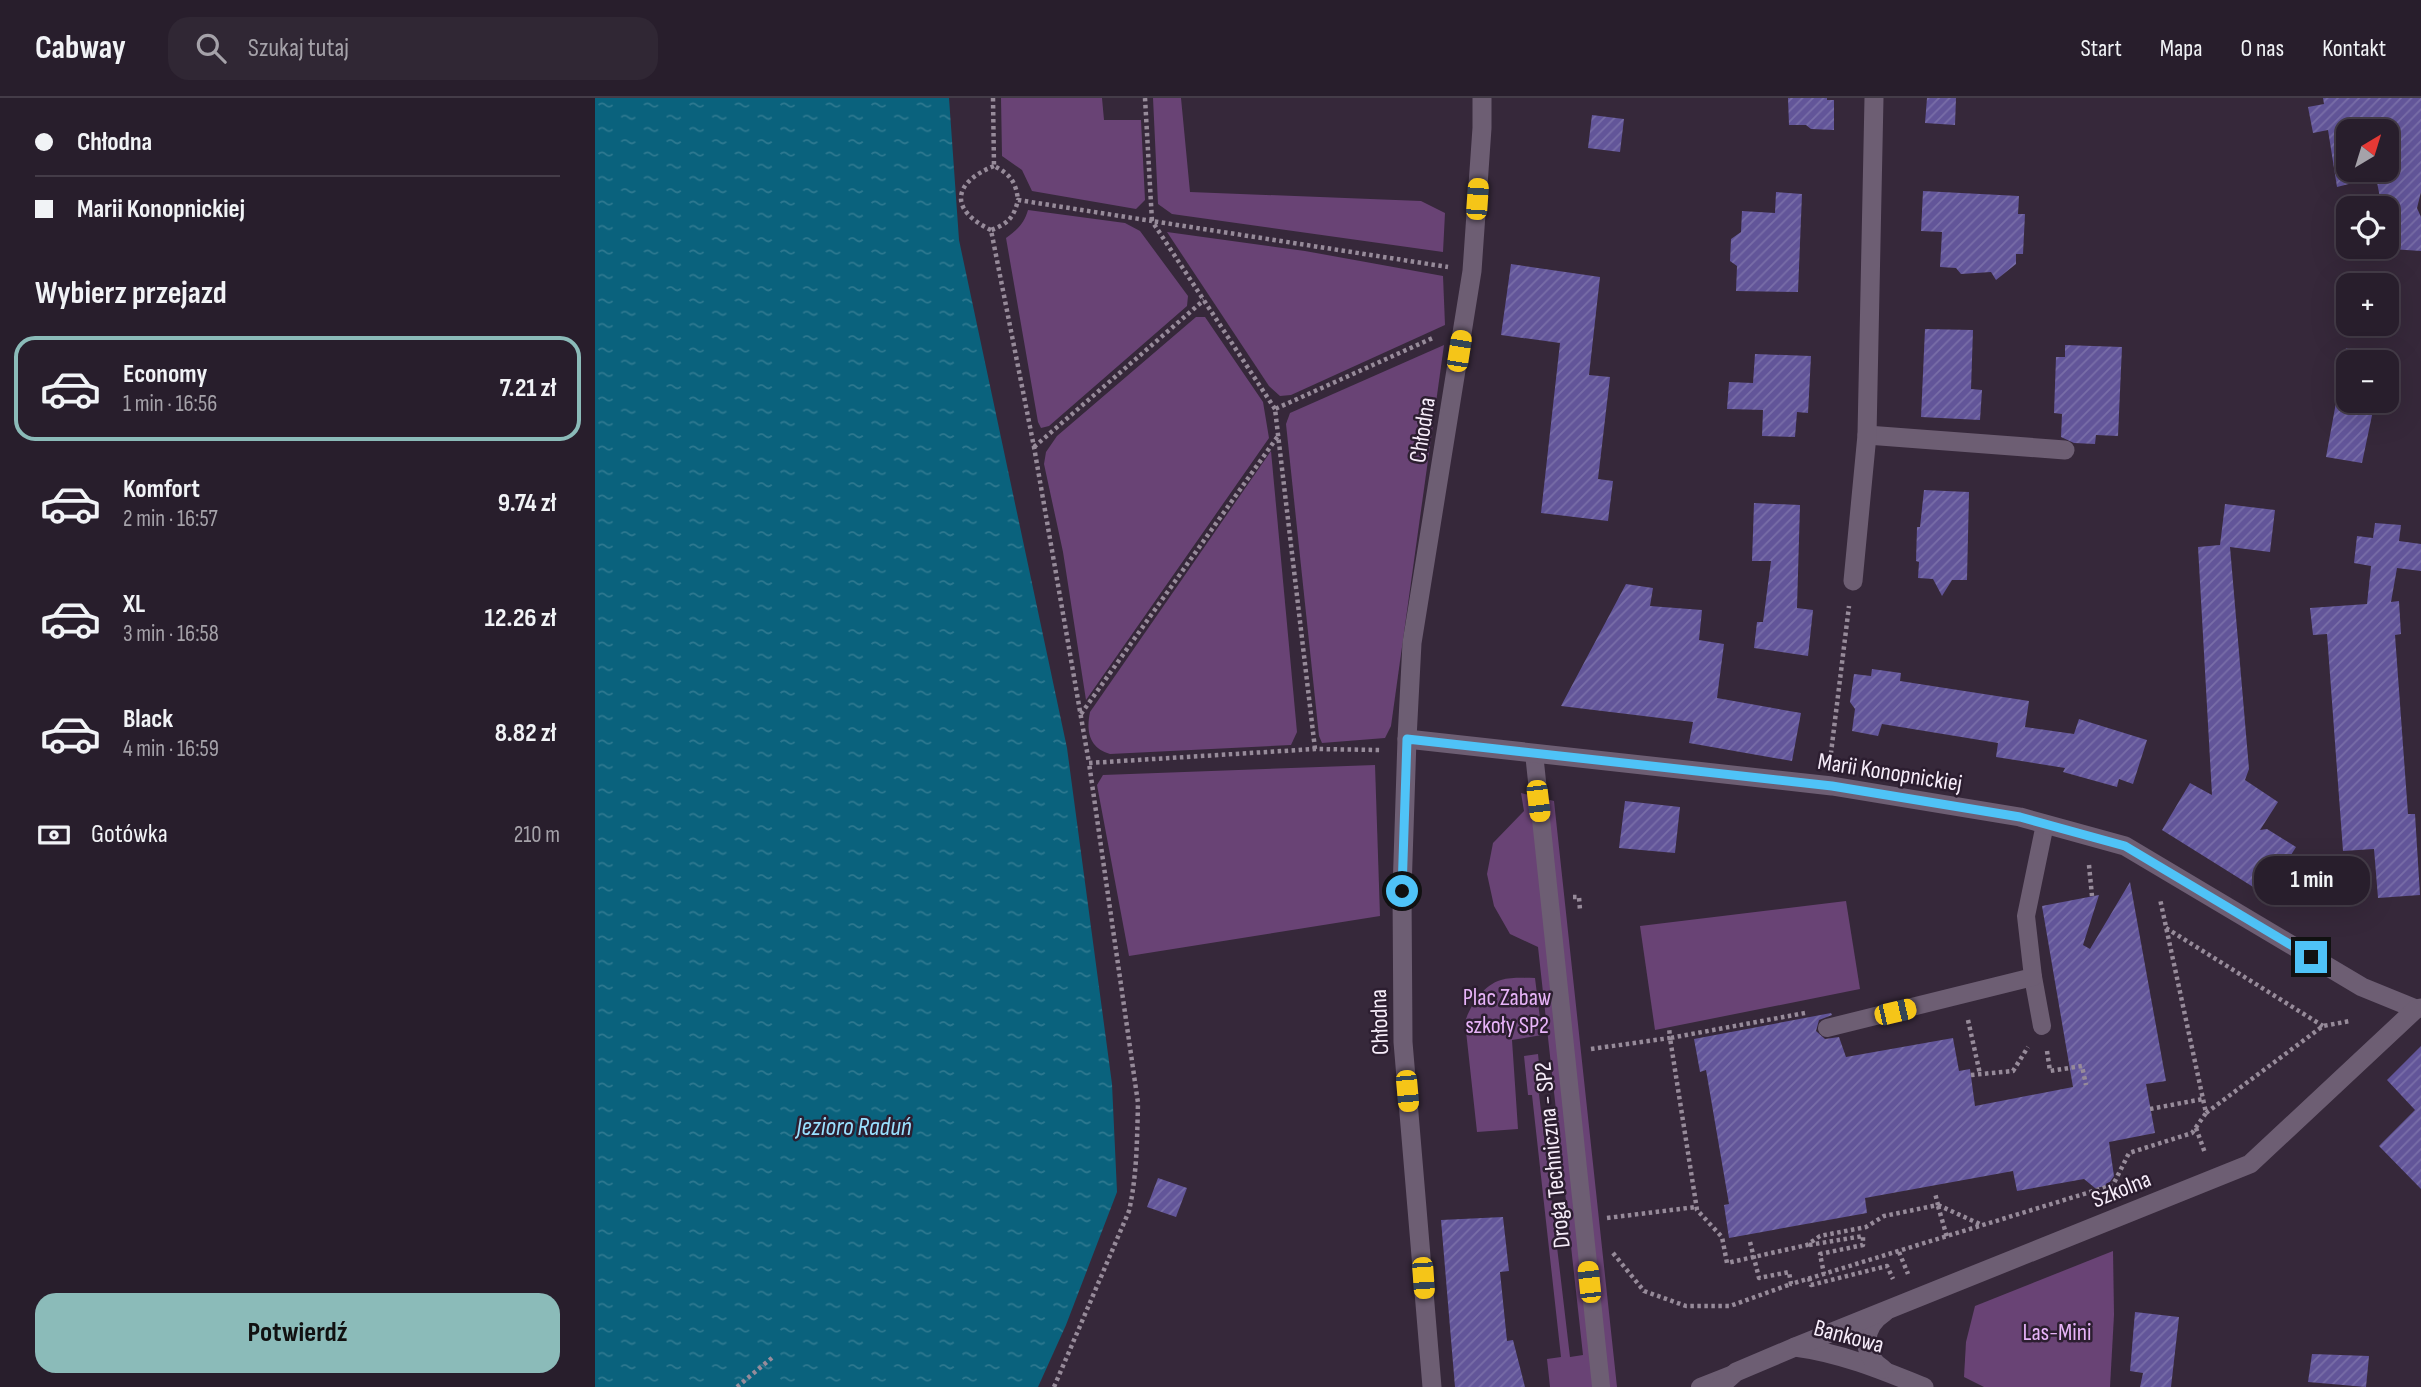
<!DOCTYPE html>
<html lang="pl">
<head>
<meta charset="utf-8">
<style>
	:root { --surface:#281e2c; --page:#302734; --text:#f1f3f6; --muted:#a5a2a9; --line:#443c48; --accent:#8bbbb9 }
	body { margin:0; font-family:"Sofia Sans Condensed",sans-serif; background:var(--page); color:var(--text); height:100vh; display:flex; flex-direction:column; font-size:26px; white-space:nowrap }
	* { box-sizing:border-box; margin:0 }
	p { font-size:23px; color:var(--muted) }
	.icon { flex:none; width:38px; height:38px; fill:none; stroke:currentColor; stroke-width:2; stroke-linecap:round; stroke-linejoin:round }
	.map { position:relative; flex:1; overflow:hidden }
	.side { display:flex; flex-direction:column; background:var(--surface); width:595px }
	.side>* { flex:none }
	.banner { display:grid; align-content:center; height:154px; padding:0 35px; background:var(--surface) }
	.needle { width:46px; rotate:38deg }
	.controls { position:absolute; left:1741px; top:21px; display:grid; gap:14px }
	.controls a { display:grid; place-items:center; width:63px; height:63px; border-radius:14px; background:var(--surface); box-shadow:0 7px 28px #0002,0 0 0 2px var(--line); font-size:35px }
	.end { position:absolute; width:32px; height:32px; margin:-16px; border:9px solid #4fc3f7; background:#111; box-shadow:0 0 0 4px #111 }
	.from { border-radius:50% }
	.bubble { position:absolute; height:49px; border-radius:21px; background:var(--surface); box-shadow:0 7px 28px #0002,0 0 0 2px var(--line); font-size:23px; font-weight:700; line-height:49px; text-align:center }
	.car { position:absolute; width:21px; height:42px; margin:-21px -10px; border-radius:9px; box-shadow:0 0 5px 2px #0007; background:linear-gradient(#f5c518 24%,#345 0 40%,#f5c518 0 76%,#345 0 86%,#f5c518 0) }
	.banner b { display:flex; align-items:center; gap:24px; height:66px; font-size:26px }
	.banner b+b { border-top:2px solid var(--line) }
	.banner i { width:18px; height:18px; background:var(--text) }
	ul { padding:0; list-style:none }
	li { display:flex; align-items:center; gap:21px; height:105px; margin:0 14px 10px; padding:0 21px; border:4px solid transparent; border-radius:21px }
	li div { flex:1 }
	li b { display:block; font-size:26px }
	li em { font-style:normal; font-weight:700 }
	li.current { border-color:var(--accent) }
	li>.icon { width:63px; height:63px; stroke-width:1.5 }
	h2 { padding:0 35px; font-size:32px; line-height:84px }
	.pay { display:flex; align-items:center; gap:18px; height:77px; padding:0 35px; font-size:26px }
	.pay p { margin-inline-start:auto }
	.cta { display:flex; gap:14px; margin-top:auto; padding:14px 35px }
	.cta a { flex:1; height:80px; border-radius:21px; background:var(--accent); color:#111; font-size:28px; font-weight:700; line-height:80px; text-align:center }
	header { display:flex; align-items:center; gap:42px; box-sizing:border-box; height:98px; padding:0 35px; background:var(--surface); border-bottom:2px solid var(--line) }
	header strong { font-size:33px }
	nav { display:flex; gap:38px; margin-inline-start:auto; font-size:24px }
	.search { width:490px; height:63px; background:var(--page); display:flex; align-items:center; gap:18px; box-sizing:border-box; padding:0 24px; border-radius:21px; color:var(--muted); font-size:26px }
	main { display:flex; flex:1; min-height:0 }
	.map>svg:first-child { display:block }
</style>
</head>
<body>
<header>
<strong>Cabway</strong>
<div class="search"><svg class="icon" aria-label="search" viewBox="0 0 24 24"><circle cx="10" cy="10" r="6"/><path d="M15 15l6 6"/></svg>Szukaj tutaj</div>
<nav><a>Start</a><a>Mapa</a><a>O nas</a><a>Kontakt</a></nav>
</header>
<main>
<section class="side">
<div class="banner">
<b><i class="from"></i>Chłodna</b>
<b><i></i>Marii Konopnickiej</b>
</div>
<h2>Wybierz przejazd</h2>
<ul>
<li class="current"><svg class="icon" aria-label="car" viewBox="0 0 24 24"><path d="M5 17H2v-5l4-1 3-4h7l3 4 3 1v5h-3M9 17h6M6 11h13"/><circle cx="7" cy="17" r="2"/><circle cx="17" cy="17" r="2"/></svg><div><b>Economy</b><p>1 min · 16:56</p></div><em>7.21 zł</em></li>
<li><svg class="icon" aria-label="car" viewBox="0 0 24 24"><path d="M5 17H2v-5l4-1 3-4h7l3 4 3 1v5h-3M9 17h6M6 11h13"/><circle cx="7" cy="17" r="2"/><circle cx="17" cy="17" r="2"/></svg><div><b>Komfort</b><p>2 min · 16:57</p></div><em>9.74 zł</em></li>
<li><svg class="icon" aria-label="car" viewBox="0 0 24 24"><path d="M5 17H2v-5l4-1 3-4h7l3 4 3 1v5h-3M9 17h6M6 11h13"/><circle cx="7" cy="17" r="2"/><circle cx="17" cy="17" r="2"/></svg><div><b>XL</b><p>3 min · 16:58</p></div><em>12.26 zł</em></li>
<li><svg class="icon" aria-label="car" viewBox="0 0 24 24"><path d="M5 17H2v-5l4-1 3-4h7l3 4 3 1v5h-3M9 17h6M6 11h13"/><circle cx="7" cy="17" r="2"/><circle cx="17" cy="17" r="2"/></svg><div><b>Black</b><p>4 min · 16:59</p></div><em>8.82 zł</em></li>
</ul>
<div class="pay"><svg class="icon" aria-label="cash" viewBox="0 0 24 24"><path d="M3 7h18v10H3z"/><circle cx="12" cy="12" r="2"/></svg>Gotówka<p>210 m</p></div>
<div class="cta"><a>Potwierdź</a></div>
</section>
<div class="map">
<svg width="1826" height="1289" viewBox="0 0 1826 1289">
	<defs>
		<pattern id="water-ripples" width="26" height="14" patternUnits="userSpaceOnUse" patternTransform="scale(1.75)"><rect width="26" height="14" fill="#0a627d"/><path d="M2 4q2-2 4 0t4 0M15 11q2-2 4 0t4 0" fill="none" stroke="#2e7990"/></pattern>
		<pattern id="building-hatch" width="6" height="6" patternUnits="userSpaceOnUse" patternTransform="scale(1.75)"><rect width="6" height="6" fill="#625599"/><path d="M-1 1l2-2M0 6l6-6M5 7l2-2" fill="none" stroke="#796ea8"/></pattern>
	</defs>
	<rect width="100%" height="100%" fill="#36283a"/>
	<!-- green -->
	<g fill="#694375">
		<polygon points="406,0 507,0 509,22 546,22 550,102 541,111 437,93 427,72 407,58"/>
		<polygon points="558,0 586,0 595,94 826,103 850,115 848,154 577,116 563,106"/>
		<path d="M433 112 530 125 545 133 593 198 592 208 454 328 446 330 443 324 411 140C422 132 429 126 433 112Z"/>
		<polygon points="572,134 710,153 848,178 850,227 696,297 685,298 674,288"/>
		<polygon points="601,219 610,219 668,304 674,340 491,602 468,454 449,366 451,354 462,338"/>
		<polygon points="849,247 796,628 790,640 727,645 724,638 691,326 695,315"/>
		<path d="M676 353 702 634 696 647 515 656C494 650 491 633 495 614Z"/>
		<polygon points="780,667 785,818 534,858 502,687 508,677"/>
		<polygon points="926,695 959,703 1022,1289 955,1289 952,1261 966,1259 937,997 933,997 929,958 943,956 947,995 944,996 975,1259 988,1257 943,849 915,836 899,808 892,776 898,745 929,713"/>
		<polygon points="1251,803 1265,891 1060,932 1045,828"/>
		<path d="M940 880 947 937 917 942 923 1031 882 1034 870 924C875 908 888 887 906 882 916 879 930 880 940 880Z"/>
		<polygon points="1518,1153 1519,1217 1515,1289 1389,1289 1369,1279 1371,1244 1380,1208"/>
	</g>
	<!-- water -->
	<polygon fill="url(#water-ripples)" points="0,0 354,0 364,142 472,650 517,986 522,1094 471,1227 443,1289 0,1289"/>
	<!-- building -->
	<g fill="url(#building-hatch)" fill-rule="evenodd">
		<polygon points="1193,0 1232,0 1232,2 1239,2 1239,32 1216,31 1211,27 1194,27"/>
		<polygon points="1332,0 1361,0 1360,27 1330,25"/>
		<path d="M1728 0H1826V94L1822 110 1826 119V153L1796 151 1792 133V110H1787L1781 79 1742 89 1733 32 1718 35 1713 9 1729 6ZM1754 33H1792V72H1754Z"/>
		<polygon points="997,17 1029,21 1025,54 993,50"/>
		<polygon points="1328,93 1424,98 1423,116 1430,116 1428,156 1421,156 1421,166 1401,182 1396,174 1366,176 1361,170 1345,169 1347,134 1326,133"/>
		<polygon points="1181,94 1207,96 1203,194 1141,193 1142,168 1135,163 1136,141 1146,134 1147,113 1180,115"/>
		<polygon points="916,166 1005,179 994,277 1015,279 1003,381 1018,383 1013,423 946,415 965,245 906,237"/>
		<polygon points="1330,231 1378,232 1376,291 1387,292 1385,322 1326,319"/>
		<polygon points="1470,247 1527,249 1523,338 1501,337 1500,346 1479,345 1466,339 1467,316 1459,315 1461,259 1470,259"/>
		<polygon points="1751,250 1789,257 1787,264 1754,264 1754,303 1780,303 1767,365 1731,359"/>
		<polygon points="1160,256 1216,258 1213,315 1202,314 1200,339 1167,338 1168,312 1132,311 1134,284 1158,285"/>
		<polygon points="1329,392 1374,394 1372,482 1357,482 1347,498 1338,481 1323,480 1324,464 1321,463 1322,429 1325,429"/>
		<polygon points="1159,405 1205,407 1202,510 1218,512 1213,558 1159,550 1162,524 1168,524 1176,463 1157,463"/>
		<polygon points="1630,406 1680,412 1675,454 1635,449 1654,671 1650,682 1683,704 1665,732 1672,731 1701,749 1671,797 1567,732 1595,685 1617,697 1603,449 1625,447"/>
		<polygon points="1780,425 1806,427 1804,443 1826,446 1826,473 1802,470 1796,504 1804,503 1806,536 1800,537 1813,716 1820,716 1825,797 1783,800 1779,751 1748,753 1732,536 1718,537 1715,510 1772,506 1776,468 1759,465 1762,438 1778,440"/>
		<polygon points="1031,486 1058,490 1055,508 1107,512 1104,542 1129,546 1122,600 1206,615 1197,663 1094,645 1098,624 966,608"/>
		<polygon points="1277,571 1306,575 1305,583 1434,603 1430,629 1479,636 1484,621 1552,642 1538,686 1524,681 1522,689 1468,674 1470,670 1401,659 1403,645 1287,626 1283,638 1257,633 1260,611 1255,604 1259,576 1276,578"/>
		<polygon points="1030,703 1085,709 1080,755 1024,750"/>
		<polygon points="1535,784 1571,983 1551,986 1560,1035 1514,1044 1519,1078 1512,1088 1500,1090 1489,1081 1422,1093 1418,1073 1270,1100 1272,1115 1134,1140 1129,1107 1134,1106 1111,972 1105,974 1099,941 1236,915 1237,917 1224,922 1221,933 1230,941 1244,939 1251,959 1358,940 1364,973 1375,971 1380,1008 1478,989 1447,808 1504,797 1488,847 1495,851"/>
		<polygon points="1826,948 1826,1091 1784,1048 1820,1012 1792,982"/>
		<polygon points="563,1080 592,1090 581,1119 552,1109"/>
		<polygon points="908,1119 914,1173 905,1174 912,1243 918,1242 930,1289 860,1289 846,1122"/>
		<polygon points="1540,1214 1584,1219 1576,1289 1545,1289 1548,1275 1535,1273"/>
		<polygon points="1717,1256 1774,1258 1771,1289 1713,1284"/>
	</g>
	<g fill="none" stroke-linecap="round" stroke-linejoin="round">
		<!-- path -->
		<g stroke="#978b9a" stroke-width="4.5" stroke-dasharray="3.5 3.5" stroke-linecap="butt">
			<path d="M398 0 399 68C415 76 421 84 423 102"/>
			<polyline points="550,0 557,123 853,169"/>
			<path d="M396 132C354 112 357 85 399 68"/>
			<path d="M680 311 557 123 423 102C419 119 413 126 396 132L439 349 494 665 720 651 785 652"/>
			<polyline points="439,349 609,202"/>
			<polyline points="486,616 683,338"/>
			<polyline points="720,651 680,311 840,239"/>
			<polyline points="1235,663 1254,508"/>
			<polyline points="1494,767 1497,798"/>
			<polyline points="978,799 984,799 985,812"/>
			<polyline points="1571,830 1728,928"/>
			<polyline points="1210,915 1075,940 1102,1112 1127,1139 1132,1165 1212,1147 1225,1138 1271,1129 1289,1118 1343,1107 1340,1095"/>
			<polyline points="1373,922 1385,976"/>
			<polyline points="996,951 1075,940 1074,929"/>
			<polyline points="1452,953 1455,973 1487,968 1491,987"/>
			<polyline points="1376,977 1418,973 1433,949"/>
			<polyline points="1555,1011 1608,1001"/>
			<polyline points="1611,1015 1728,928 1755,923"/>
			<polyline points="1601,1030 1610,1055"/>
			<polyline points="1343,1107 1387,1127"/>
			<polyline points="1343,1108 1352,1139"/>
			<polyline points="1012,1120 1101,1109"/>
			<polyline points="1155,1144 1164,1180 1194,1174 1196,1186 1518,1087 1534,1055 1597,1035 1611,1015 1565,801"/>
			<polyline points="1214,1147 1268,1138 1268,1147 1225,1156 1229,1176"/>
			<polyline points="1304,1154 1313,1176"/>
			<polyline points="1018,1155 1049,1193 1091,1208 1135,1208 1196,1186"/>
			<polyline points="1214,1180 1216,1187 1292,1168 1298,1181"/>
			<polyline points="142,1289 178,1259"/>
			<path d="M459 1289 534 1113C542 1077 542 1042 543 1005L494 665"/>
		</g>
		<!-- service -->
		<g stroke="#6d5e73" stroke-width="18">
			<polyline points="939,655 1006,1288"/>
			<polyline points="1438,879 1447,928"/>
			<polyline points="1232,930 1438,879 1431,818 1450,726"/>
			<polyline points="1105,1289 1138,1276"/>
		</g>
		<!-- minor -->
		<g stroke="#6d5e73" stroke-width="19">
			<polyline points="1272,337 1470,352"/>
			<polyline points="1258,483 1272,337 1279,0"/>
			<polyline points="812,641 1237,688 1425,719 1530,748 1767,889 1821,911"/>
			<path d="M1200 1249C1246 1255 1287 1272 1329 1289"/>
			<path d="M1288 1271C1265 1256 1267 1229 1290 1214"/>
			<polyline points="837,1289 808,944 807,793 812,641 817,545 877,173 887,30 887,0"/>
			<polyline points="1124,1289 1141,1274 1200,1249 1655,1066 1821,911 1826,910"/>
		</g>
	</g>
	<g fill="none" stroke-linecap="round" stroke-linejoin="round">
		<!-- route -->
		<polyline stroke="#4fc3f7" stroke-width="9" points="807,793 812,641 1237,688 1425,719 1530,748 1716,859"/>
	</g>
	<g text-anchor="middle" stroke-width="5" stroke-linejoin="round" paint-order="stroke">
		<!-- street labels -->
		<g font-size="24" fill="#f7edfa" stroke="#2c1e30">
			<text transform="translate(827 332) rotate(-81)" y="8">Chłodna</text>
			<text transform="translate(1295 674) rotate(9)" y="8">Marii Konopnickiej</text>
			<text transform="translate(784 924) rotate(-92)" y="8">Chłodna</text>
			<text transform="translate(957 1057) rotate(-96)" y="8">Droga Techniczna - SP2</text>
			<text transform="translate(1526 1091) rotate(-22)" y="8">Szkolna</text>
			<text transform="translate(1254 1238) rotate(15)" y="8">Bankowa</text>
		</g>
		<!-- park labels -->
		<g font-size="24" fill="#e8b4f9" stroke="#2c1e30">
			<text x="912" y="907">Plac Zabaw<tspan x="912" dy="28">szkoły SP2</tspan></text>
			<text x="1462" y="1242">Las-Mini</text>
		</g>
		<!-- water labels -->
		<g font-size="26" font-style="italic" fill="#9ae1ff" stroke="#2c1e30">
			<text x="259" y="1037">Jezioro Raduń</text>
		</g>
	</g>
</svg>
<div class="controls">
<a><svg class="needle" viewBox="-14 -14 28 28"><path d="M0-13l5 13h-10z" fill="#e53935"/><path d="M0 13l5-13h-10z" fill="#a5a2a9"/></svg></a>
<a><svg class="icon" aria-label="locate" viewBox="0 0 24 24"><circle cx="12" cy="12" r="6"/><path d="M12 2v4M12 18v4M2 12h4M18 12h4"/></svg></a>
<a>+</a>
<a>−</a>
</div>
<i class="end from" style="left:807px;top:793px"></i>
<i class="end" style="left:1716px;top:859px"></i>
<div class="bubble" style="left:1659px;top:758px;width:116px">1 min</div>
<i class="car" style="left:882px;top:101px;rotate:4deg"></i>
<i class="car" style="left:864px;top:253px;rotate:9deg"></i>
<i class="car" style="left:943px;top:703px;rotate:173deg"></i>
<i class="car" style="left:1300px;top:914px;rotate:77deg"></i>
<i class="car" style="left:812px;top:993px;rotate:175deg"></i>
<i class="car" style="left:828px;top:1180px;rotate:176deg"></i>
<i class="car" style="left:994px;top:1184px;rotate:354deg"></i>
</div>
</main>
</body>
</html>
